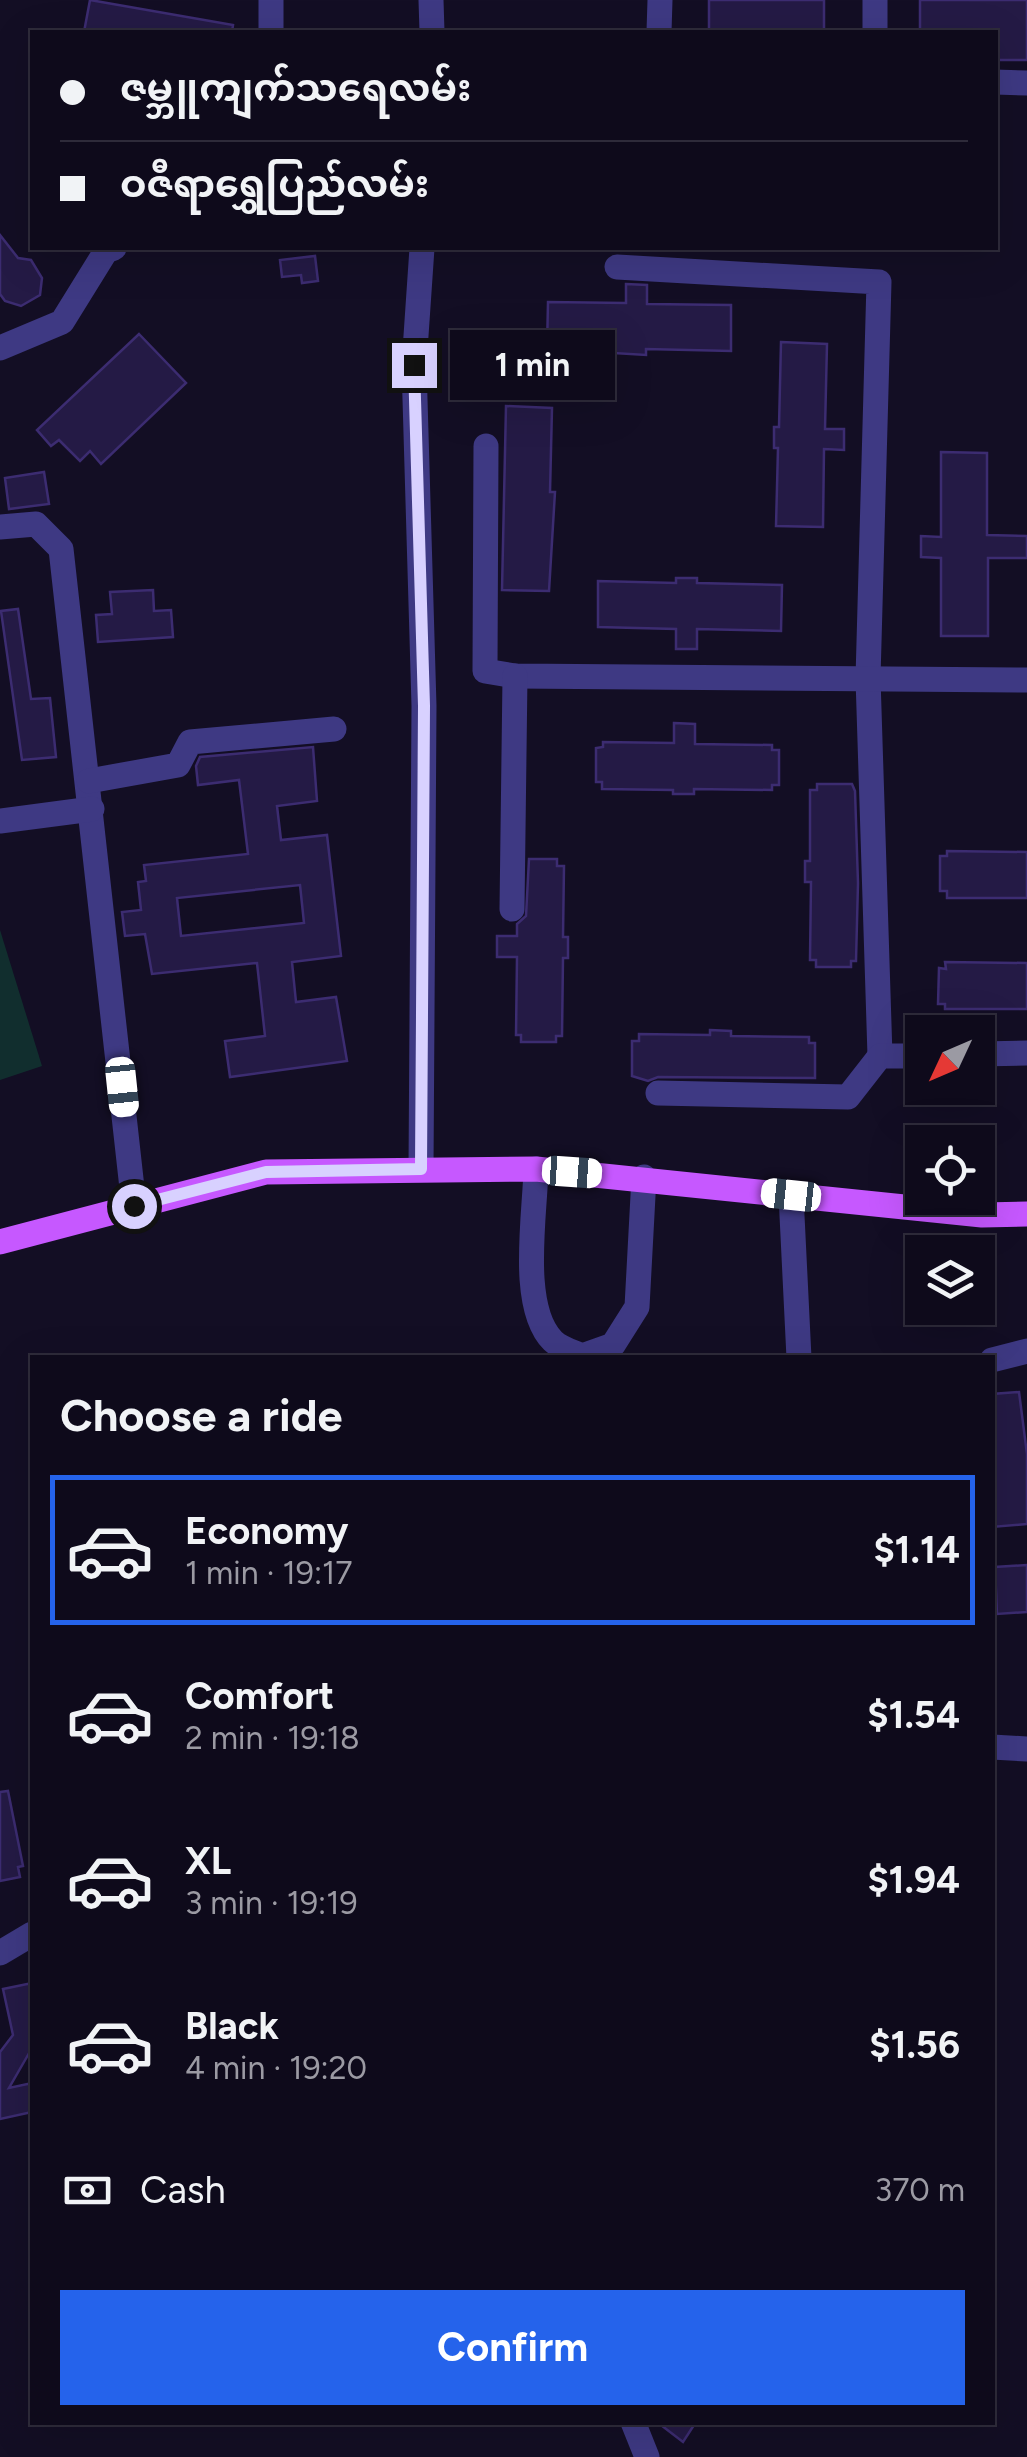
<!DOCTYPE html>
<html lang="en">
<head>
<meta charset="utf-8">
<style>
	:root { --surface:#0e0a1b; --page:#1c1828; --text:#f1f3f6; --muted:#9b9aa3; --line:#2e2b3a; --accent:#2563eb }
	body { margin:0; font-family:Figtree,"Noto Sans Myanmar",sans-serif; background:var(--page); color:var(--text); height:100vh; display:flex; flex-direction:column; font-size:38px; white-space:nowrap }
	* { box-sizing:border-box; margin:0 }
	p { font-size:32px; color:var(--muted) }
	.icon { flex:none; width:55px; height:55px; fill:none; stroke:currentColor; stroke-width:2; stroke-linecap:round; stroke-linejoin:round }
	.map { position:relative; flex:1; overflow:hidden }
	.side { position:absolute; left:30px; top:1355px; width:965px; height:1070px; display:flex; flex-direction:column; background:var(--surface); border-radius:0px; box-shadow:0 10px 40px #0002,0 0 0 2px var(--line) }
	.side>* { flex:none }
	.banner { position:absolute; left:30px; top:30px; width:968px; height:220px; border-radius:0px; box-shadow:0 10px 40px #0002,0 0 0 2px var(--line); display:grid; align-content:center; height:220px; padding:0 30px; background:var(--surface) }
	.needle { width:65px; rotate:226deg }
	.tools { position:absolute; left:905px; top:1015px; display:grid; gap:20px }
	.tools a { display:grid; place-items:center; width:90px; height:90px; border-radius:0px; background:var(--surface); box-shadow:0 10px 40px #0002,0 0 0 2px var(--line); font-size:50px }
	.end { position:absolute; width:45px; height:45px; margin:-22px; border:12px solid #d8d1ff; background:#111; box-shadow:0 0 0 5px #111 }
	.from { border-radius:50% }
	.bubble { position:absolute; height:70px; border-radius:0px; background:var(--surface); box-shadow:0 10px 40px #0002,0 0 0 2px var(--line); font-size:32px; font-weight:700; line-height:70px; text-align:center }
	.car { position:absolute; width:30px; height:60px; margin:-30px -15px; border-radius:12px; box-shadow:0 0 8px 2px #0007; background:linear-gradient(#fff 24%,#345 0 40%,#fff 0 76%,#345 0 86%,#fff 0) }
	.banner b { display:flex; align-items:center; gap:35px; height:95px; font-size:38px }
	.banner b+b { border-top:2px solid var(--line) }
	.banner i { width:25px; height:25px; background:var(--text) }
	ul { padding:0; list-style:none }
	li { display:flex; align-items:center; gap:30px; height:150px; margin:0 20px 15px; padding:0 10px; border:5px solid transparent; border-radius:0px }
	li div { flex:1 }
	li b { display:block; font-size:38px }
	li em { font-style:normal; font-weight:700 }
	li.on { border-color:var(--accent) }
	li>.icon { width:90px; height:90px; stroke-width:1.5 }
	h2 { padding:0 30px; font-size:45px; line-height:120px }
	.pay { display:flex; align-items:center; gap:25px; height:110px; padding:0 30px; font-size:38px }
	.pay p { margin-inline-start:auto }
	.primary-button { display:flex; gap:20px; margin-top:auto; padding:20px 30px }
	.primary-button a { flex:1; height:115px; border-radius:0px; background:var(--accent); color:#fff; font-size:40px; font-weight:700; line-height:115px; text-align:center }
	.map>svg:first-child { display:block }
</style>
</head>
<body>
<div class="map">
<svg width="1027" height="2457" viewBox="0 0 1027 2457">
	<rect width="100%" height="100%" fill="#130e24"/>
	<!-- green -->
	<polygon fill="#112e2e" points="0,930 42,1066 0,1080"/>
	<!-- building -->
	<g fill="#241a45" stroke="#3c2c71" stroke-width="2.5" fill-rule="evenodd">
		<polygon points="90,0 233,25 232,32 84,32"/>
		<rect x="709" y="0" width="115" height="32"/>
		<polygon points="920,0 1027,0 1027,60 999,60 995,32 920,32"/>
		<polygon points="0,235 18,258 31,260 42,278 40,295 21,306 5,301 0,294"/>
		<polygon points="315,256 318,281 302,283 301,275 282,277 280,260"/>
		<polygon points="626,284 647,285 647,304 731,305 731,351 646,349 646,355 547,349 548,302 626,303"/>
		<polygon points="139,334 186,383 101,464 90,451 80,461 59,440 51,446 37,430"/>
		<polygon points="781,342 827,344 825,429 844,429 844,450 824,449 823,527 776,526 778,448 774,448 774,427 779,427"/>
		<polygon points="506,406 552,408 550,492 555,492 549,591 502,590"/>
		<polygon points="941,452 987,453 987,535 1027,536 1027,558 988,558 988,636 941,636 941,558 921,557 921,536 941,537"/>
		<polygon points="44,472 49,504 9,509 5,478"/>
		<polygon points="676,578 697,578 697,583 782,585 781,631 697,629 697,649 676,649 676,629 598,627 598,581 676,583"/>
		<polygon points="153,590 154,611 171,610 173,637 98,642 96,615 112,614 110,592"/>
		<polygon points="18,609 31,699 50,698 56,757 22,760 1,611"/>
		<polygon points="674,723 695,724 695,744 772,745 772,750 779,750 779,785 772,785 772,790 694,789 694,794 673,794 673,790 602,789 602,782 596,782 596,748 603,747 603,742 674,743"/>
		<path d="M313 747 317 801 277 806 281 840 327 835 341 956 292 962 296 1002 336 997 347 1061 230 1077 225 1041 265 1036 257 963 152 974 145 934 125 936 122 912 141 910 138 882 146 881 144 865 248 854 239 780 198 785 196 766 200 757ZM300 885 304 923 181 936 177 898Z"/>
		<polygon points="817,784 852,784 855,791 858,883 856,961 851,961 851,967 816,967 816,960 810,960 811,882 805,882 805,861 810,861 810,790 817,790"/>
		<polygon points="947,851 1027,852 1027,898 947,898 947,891 940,891 940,856 947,856"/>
		<polygon points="529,859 557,859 557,866 564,866 563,937 568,937 568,958 563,958 562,1036 556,1036 556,1042 521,1042 521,1035 516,1035 517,957 497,957 497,936 517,936 517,924 526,916"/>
		<polygon points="945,962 1027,963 1027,1009 945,1009 945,1004 938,1004 939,968 946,969"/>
		<polygon points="710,1030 731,1031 731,1036 809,1037 809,1043 815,1043 815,1078 658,1077 648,1081 632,1076 632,1041 639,1041 639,1034 710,1035"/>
		<polygon points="1019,1392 1027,1454 1027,1524 992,1527 992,1394"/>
		<polygon points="1027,1565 1027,1612 997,1614 995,1567"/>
		<polygon points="8,1791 23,1866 18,1867 20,1877 0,1881 0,1792"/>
		<polygon points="32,1983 32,2048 9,2088 32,2083 32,2112 0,2119 0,2052 13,2035 3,1989"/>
		<polygon points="657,2422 696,2422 683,2442"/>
	</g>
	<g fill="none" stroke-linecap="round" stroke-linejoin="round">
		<!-- minor -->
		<g stroke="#3e3983" stroke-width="25">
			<polyline points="431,0 432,32"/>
			<polyline points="271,32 271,0"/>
			<polyline points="659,32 660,0"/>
			<polyline points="875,32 875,0"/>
			<polyline points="995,82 1027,83"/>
			<polyline points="617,267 879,282 868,678 880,1056"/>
			<polyline points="0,348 62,322 106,251 114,248"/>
			<polyline points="486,446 485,671 515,676 1027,680"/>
			<polyline points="0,527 36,524 61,549 134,1206"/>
			<polyline points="89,781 178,765 190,742 334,729"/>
			<polyline points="0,821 92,809"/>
			<polyline points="512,909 515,676"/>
			<polyline points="978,1054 1027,1053"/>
			<polyline points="658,1093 848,1097 880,1056 922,1056"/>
			<polyline points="421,1169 424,706 414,365 422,248"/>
			<path d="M536 1169C535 1215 519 1307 553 1341 560 1348 573 1352 582 1356L613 1345 637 1307 644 1177"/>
			<polyline points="791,1195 799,1358"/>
			<polyline points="992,1360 1027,1351"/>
			<polyline points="992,1747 1027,1749"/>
			<polyline points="0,1953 32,1934"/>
			<polyline points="633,2422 647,2457"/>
		</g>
		<!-- major -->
		<polyline stroke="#c658ff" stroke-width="25" points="0,1242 266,1172 536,1169 982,1215 1027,1214"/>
	</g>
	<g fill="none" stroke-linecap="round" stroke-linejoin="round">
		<!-- route -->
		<polyline stroke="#d8d1ff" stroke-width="12" points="134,1206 266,1172 421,1169 424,706 414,365"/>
	</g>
</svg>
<div class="tools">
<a><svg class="needle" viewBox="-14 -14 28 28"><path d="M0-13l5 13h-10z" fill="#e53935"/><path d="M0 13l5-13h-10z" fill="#9b9aa3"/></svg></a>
<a><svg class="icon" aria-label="locate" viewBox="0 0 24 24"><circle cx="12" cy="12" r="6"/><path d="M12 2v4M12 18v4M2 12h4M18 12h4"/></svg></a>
<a><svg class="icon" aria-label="layers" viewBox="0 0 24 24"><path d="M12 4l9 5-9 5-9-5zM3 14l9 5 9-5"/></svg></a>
</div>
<i class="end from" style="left:134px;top:1206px"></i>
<i class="end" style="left:414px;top:365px"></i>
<div class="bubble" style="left:450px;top:330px;width:165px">1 min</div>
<i class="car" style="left:122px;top:1087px;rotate:174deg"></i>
<i class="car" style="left:572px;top:1172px;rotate:94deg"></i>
<i class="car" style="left:791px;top:1195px;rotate:276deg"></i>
<div class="banner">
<b><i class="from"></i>ဇမ္ဘူကျက်သရေလမ်း</b>
<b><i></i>ဝဇီရာရွှေပြည်လမ်း</b>
</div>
<section class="side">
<h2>Choose a ride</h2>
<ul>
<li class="on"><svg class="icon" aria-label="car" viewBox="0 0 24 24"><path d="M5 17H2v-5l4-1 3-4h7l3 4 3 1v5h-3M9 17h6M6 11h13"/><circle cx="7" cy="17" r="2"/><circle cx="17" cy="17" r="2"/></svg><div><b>Economy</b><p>1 min · 19:17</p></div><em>$1.14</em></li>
<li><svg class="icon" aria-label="car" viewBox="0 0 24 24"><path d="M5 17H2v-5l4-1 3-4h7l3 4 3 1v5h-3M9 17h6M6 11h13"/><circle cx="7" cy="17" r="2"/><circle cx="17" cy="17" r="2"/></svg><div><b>Comfort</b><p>2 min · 19:18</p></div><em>$1.54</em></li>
<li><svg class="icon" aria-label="car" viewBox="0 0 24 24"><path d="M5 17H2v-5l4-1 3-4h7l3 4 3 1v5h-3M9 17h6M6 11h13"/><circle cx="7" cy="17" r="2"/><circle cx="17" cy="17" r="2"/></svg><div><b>XL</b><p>3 min · 19:19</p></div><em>$1.94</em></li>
<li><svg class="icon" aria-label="car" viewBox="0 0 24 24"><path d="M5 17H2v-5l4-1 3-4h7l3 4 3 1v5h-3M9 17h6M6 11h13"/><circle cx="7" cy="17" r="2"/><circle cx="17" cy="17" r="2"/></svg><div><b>Black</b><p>4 min · 19:20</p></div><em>$1.56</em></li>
</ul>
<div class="pay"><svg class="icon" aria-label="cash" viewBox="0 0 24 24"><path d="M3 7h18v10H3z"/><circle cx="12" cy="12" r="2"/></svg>Cash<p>370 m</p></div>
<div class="primary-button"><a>Confirm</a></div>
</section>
</div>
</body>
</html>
